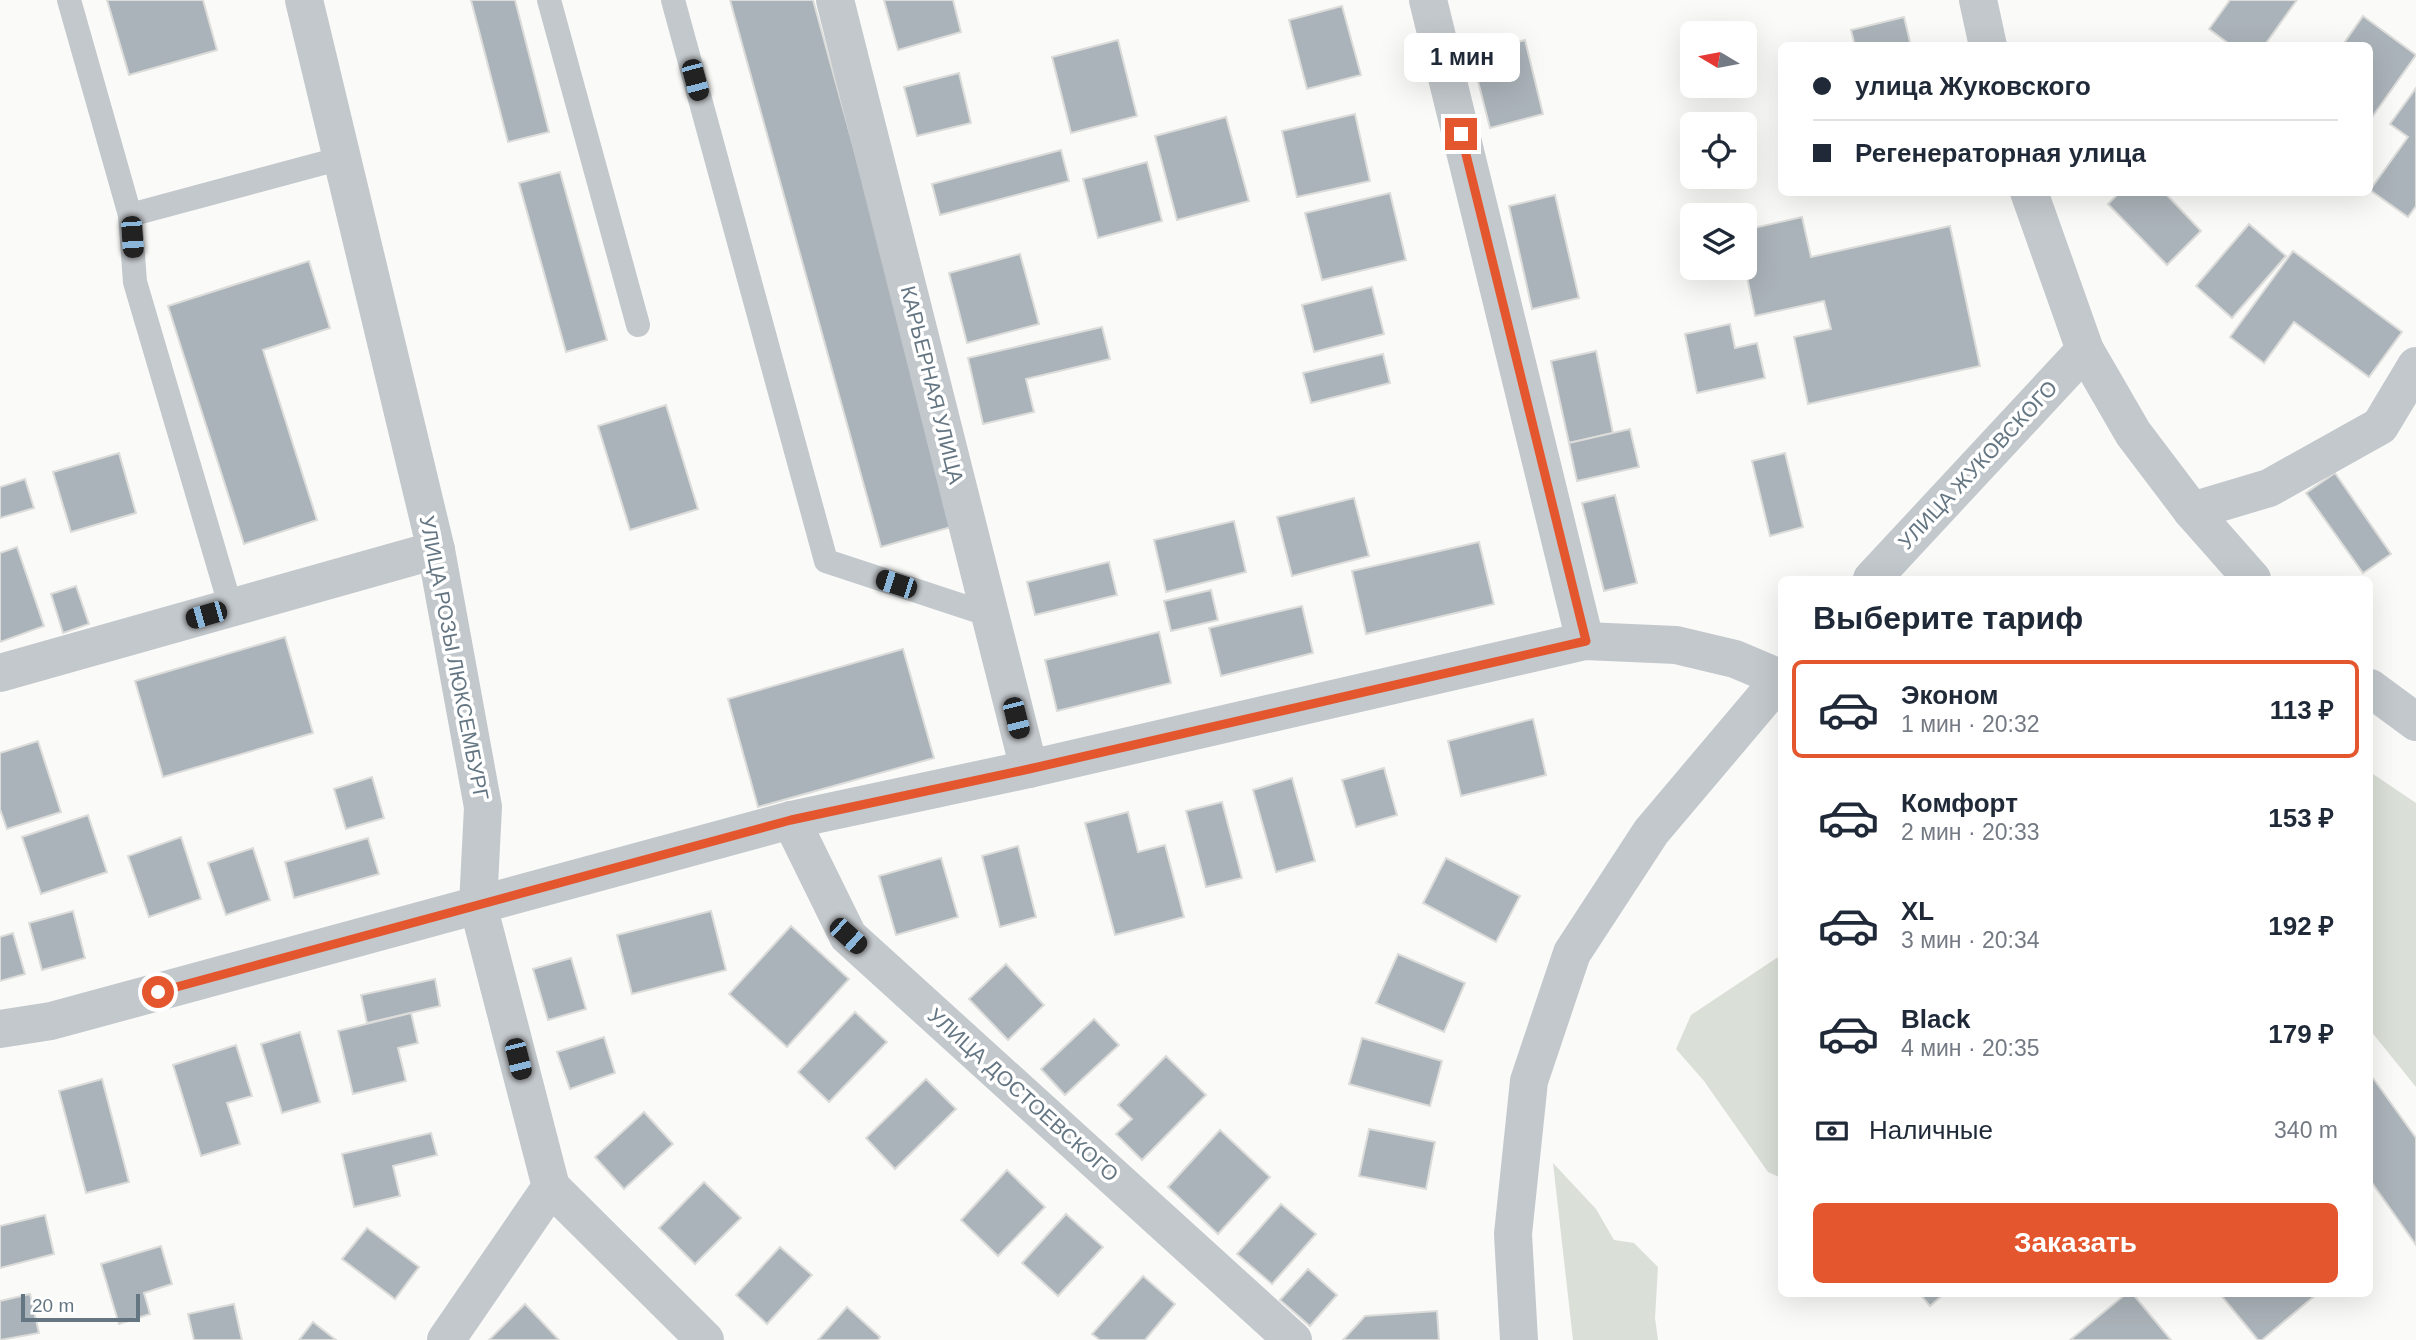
<!DOCTYPE html>
<html lang="ru">
<head>
<meta charset="utf-8">
<style>
	:root { --surface:#fff; --page:#f2f2f3; --text:#1f2937; --muted:#747a83; --line:#e0e1e3; --accent:#e4572e }
	body { margin:0; font-family:Helvetica,sans-serif; background:var(--page); color:var(--text); height:100vh; display:flex; flex-direction:column; font-size:26px; white-space:nowrap }
	* { box-sizing:border-box; margin:0 }
	p { font-size:23px; color:var(--muted) }
	.icon { flex:none; width:38px; height:38px; fill:none; stroke:currentColor; stroke-width:2; stroke-linecap:round; stroke-linejoin:round }
	.map { position:relative; flex:1; overflow:hidden }
	.drawer { position:absolute; left:1778px; top:576px; width:595px; height:721px; display:flex; flex-direction:column; background:var(--surface); border-radius:10px; box-shadow:0 7px 28px #0002 }
	.drawer>* { flex:none }
	.guide { position:absolute; left:1778px; top:42px; width:595px; height:154px; border-radius:10px; box-shadow:0 7px 28px #0002; display:grid; align-content:center; height:154px; padding:0 35px; background:var(--surface) }
	.needle { width:46px; rotate:280deg }
	.fabs { position:absolute; left:1680px; top:21px; display:grid; gap:14px }
	.fabs a { display:grid; place-items:center; width:77px; height:77px; border-radius:10px; background:var(--surface); box-shadow:0 7px 28px #0002; font-size:35px }
	.scale { position:absolute; left:21px; bottom:18px; width:119px; box-sizing:border-box; padding-left:7px; border:4px solid #657683; border-top:0; font-size:19px; line-height:24px; white-space:nowrap; color:#657683; -webkit-text-stroke:5px #fff; paint-order:stroke }
	.end { position:absolute; width:32px; height:32px; margin:-16px; border:9px solid #e4572e; background:#fff; box-shadow:0 0 0 4px #fff }
	.from { border-radius:50% }
	.bubble { position:absolute; height:49px; border-radius:10px; background:var(--surface); box-shadow:0 7px 28px #0002; font-size:23px; font-weight:700; line-height:49px; text-align:center }
	.car { position:absolute; width:21px; height:42px; margin:-21px -10px; border-radius:9px; box-shadow:0 0 5px 2px #0007; background:linear-gradient(#222 24%,#8ab4d8 0 40%,#222 0 76%,#8ab4d8 0 86%,#222 0) }
	.guide b { display:flex; align-items:center; gap:24px; height:66px; font-size:26px }
	.guide b+b { border-top:2px solid var(--line) }
	.guide i { width:18px; height:18px; background:var(--text) }
	ul { padding:0; list-style:none }
	li { display:flex; align-items:center; gap:21px; height:98px; margin:0 14px 10px; padding:0 21px; border:4px solid transparent; border-radius:10px }
	li div { flex:1 }
	li b { display:block; font-size:26px }
	li em { font-style:normal; font-weight:700 }
	li.current { border-color:var(--accent) }
	li>.icon { width:63px; height:63px; stroke-width:1.5 }
	h2 { padding:0 35px; font-size:32px; line-height:84px }
	.pay { display:flex; align-items:center; gap:18px; height:77px; padding:0 35px; font-size:26px }
	.pay p { margin-inline-start:auto }
	.button { display:flex; gap:14px; margin-top:auto; padding:14px 35px }
	.button a { flex:1; height:80px; border-radius:10px; background:var(--accent); color:#fff; font-size:28px; font-weight:700; line-height:80px; text-align:center }
	.map>svg:first-child { display:block }
</style>
</head>
<body>
<div class="map">
<svg width="2416" height="1340" viewBox="0 0 2416 1340">
	<rect width="100%" height="100%" fill="#fafaf8"/>
	<!-- green -->
	<g fill="#dadfd7">
		<polygon points="2370,772 2416,803 2416,1087 2370,1030"/>
		<polygon points="1781,955 1781,1178 1768,1172 1704,1081 1676,1049 1691,1015"/>
		<polygon points="1553,1163 1596,1209 1614,1240 1634,1243 1658,1267 1655,1318 1658,1340 1573,1340"/>
	</g>
	<!-- building -->
	<g fill="#aab3b9" stroke="#dcdcda" stroke-width="2">
		<polygon points="107,0 203,0 217,50 129,75"/>
		<polygon points="471,0 515,0 549,132 508,142"/>
		<polygon points="730,0 813,0 958,525 881,547"/>
		<polygon points="884,0 953,0 961,32 898,50"/>
		<polygon points="2230,0 2297,0 2264,46 2232,46 2209,29"/>
		<polygon points="1342,6 1361,75 1307,89 1289,20"/>
		<polygon points="2363,16 2416,55 2370,120 2370,46 2342,46"/>
		<polygon points="1904,17 1911,46 1855,46 1851,30"/>
		<polygon points="1118,40 1137,116 1071,133 1052,57"/>
		<polygon points="1525,40 1543,114 1490,128 1471,54"/>
		<polygon points="959,73 971,123 917,136 904,87"/>
		<polygon points="2416,88 2416,206 2408,217 2370,190 2408,137 2390,124"/>
		<polygon points="1355,114 1370,181 1297,197 1282,131"/>
		<polygon points="1226,117 1249,201 1177,220 1155,136"/>
		<polygon points="1061,150 1069,181 940,215 932,184"/>
		<polygon points="1147,162 1162,221 1098,238 1083,179"/>
		<polygon points="560,172 607,340 566,352 519,183"/>
		<polygon points="2120,192 2164,192 2201,231 2167,265 2108,204"/>
		<polygon points="1390,193 1406,260 1322,280 1305,213"/>
		<polygon points="1555,195 1579,298 1532,309 1509,206"/>
		<polygon points="1802,217 1811,257 1950,226 1980,366 1808,404 1794,337 1831,329 1824,301 1755,316 1745,267 1745,230"/>
		<polygon points="2249,224 2286,256 2232,318 2196,286"/>
		<polygon points="2293,251 2402,332 2369,377 2294,322 2264,363 2230,337"/>
		<polygon points="1020,254 1039,324 967,343 949,273"/>
		<polygon points="309,261 330,328 263,350 317,520 244,544 168,306"/>
		<polygon points="1372,287 1384,334 1314,352 1302,305"/>
		<polygon points="1730,324 1735,348 1757,343 1765,378 1697,393 1685,334"/>
		<polygon points="1102,327 1110,359 1026,379 1034,412 983,424 968,358"/>
		<polygon points="1596,351 1613,433 1569,443 1551,361"/>
		<polygon points="1383,354 1390,383 1311,403 1303,373"/>
		<polygon points="666,405 698,509 630,530 598,426"/>
		<polygon points="1630,429 1639,467 1577,481 1569,443"/>
		<polygon points="119,453 136,513 71,532 53,472"/>
		<polygon points="1785,453 1803,527 1770,536 1752,461"/>
		<polygon points="2335,473 2391,554 2363,573 2306,493"/>
		<polygon points="25,479 34,508 0,518 0,487"/>
		<polygon points="1615,495 1637,583 1604,591 1582,503"/>
		<polygon points="1354,498 1369,556 1292,576 1277,517"/>
		<polygon points="1234,521 1246,572 1166,592 1154,540"/>
		<polygon points="1479,542 1494,604 1366,634 1352,571"/>
		<polygon points="17,547 44,626 0,642 0,553"/>
		<polygon points="1109,562 1117,595 1035,615 1027,582"/>
		<polygon points="76,586 89,624 63,633 51,594"/>
		<polygon points="1211,590 1218,620 1171,631 1164,601"/>
		<polygon points="1302,606 1313,653 1221,676 1209,628"/>
		<polygon points="1159,632 1171,683 1057,711 1045,660"/>
		<polygon points="285,637 313,733 163,777 135,681"/>
		<polygon points="903,649 934,758 758,807 728,699"/>
		<polygon points="1533,719 1546,775 1461,796 1448,741"/>
		<polygon points="38,741 61,812 7,829 0,809 0,753"/>
		<polygon points="1384,768 1397,815 1356,827 1342,780"/>
		<polygon points="372,777 384,818 346,829 334,789"/>
		<polygon points="1292,778 1315,861 1276,872 1253,790"/>
		<polygon points="1222,802 1242,878 1206,887 1186,811"/>
		<polygon points="1128,812 1138,852 1165,845 1184,917 1115,935 1085,823"/>
		<polygon points="88,815 107,872 41,894 22,837"/>
		<polygon points="181,837 201,899 149,917 128,856"/>
		<polygon points="368,838 379,874 294,898 285,862"/>
		<polygon points="1018,846 1036,917 1000,927 982,856"/>
		<polygon points="253,848 270,900 226,915 208,863"/>
		<polygon points="941,858 958,917 896,935 879,876"/>
		<polygon points="1446,858 1520,896 1496,942 1423,903"/>
		<polygon points="73,911 85,958 42,970 29,923"/>
		<polygon points="711,911 726,970 632,994 617,935"/>
		<polygon points="791,926 849,979 787,1047 729,994"/>
		<polygon points="13,933 25,974 0,981 0,937"/>
		<polygon points="1398,954 1465,983 1444,1032 1376,1003"/>
		<polygon points="571,958 586,1009 548,1020 533,969"/>
		<polygon points="1006,964 1044,1005 1008,1040 969,999"/>
		<polygon points="435,979 440,1006 367,1023 361,995"/>
		<polygon points="855,1012 887,1042 829,1102 798,1072"/>
		<polygon points="411,1013 418,1043 398,1048 406,1081 353,1094 338,1031"/>
		<polygon points="1094,1019 1119,1045 1065,1095 1041,1069"/>
		<polygon points="300,1032 320,1102 282,1113 261,1044"/>
		<polygon points="604,1037 615,1073 570,1089 557,1052"/>
		<polygon points="1362,1038 1442,1061 1430,1106 1349,1084"/>
		<polygon points="236,1045 252,1096 227,1103 240,1144 201,1156 173,1065"/>
		<polygon points="1166,1056 1206,1095 1142,1160 1116,1134 1132,1119 1118,1105"/>
		<polygon points="2370,1074 2416,1138 2416,1245 2370,1180"/>
		<polygon points="102,1079 129,1182 86,1193 59,1091"/>
		<polygon points="926,1079 956,1109 895,1169 866,1138"/>
		<polygon points="644,1112 673,1144 624,1189 595,1157"/>
		<polygon points="1369,1129 1435,1142 1426,1189 1359,1176"/>
		<polygon points="1220,1130 1270,1177 1218,1234 1168,1187"/>
		<polygon points="431,1133 437,1155 393,1166 400,1196 354,1207 342,1154"/>
		<polygon points="1007,1170 1045,1207 998,1256 961,1220"/>
		<polygon points="704,1182 741,1218 695,1264 659,1228"/>
		<polygon points="1281,1204 1316,1234 1272,1284 1237,1254"/>
		<polygon points="1066,1214 1103,1247 1058,1296 1022,1263"/>
		<polygon points="45,1215 54,1254 0,1268 0,1226"/>
		<polygon points="367,1228 419,1267 395,1299 342,1259"/>
		<polygon points="161,1246 172,1284 144,1293 150,1314 119,1324 101,1264"/>
		<polygon points="780,1247 812,1275 767,1324 736,1295"/>
		<polygon points="1308,1269 1337,1295 1310,1326 1280,1300"/>
		<polygon points="1143,1276 1175,1304 1145,1340 1100,1340 1092,1334"/>
		<polygon points="1919,1293 1945,1293 1930,1306"/>
		<polygon points="2127,1293 2132,1293 2171,1340 2070,1340"/>
		<polygon points="2219,1293 2318,1293 2262,1340 2258,1340"/>
		<polygon points="30,1294 39,1333 0,1340 0,1301"/>
		<polygon points="234,1304 242,1340 194,1340 188,1314"/>
		<polygon points="525,1304 559,1340 489,1340"/>
		<polygon points="847,1307 880,1337 878,1340 818,1340"/>
		<polygon points="1437,1311 1439,1340 1343,1340 1365,1316"/>
		<polygon points="313,1322 336,1340 299,1340"/>
	</g>
	<g fill="none" stroke-linecap="round" stroke-linejoin="round">
		<!-- service -->
		<g stroke="#c3c8cc" stroke-width="24">
			<polyline points="69,0 130,215 135,282 231,608"/>
			<polyline points="549,0 638,325"/>
			<polyline points="673,0 826,561 990,615"/>
			<polyline points="130,215 342,158"/>
		</g>
		<!-- minor -->
		<g stroke="#c3c8cc" stroke-width="38">
			<polyline points="835,0 1029,769"/>
			<polyline points="1428,0 1585,641"/>
			<polyline points="2192,511 2269,488 2380,426 2416,366"/>
			<polyline points="0,673 436,550"/>
			<polyline points="791,820 848,936 1293,1340"/>
			<polyline points="0,1029 51,1021 791,820 1029,769 1585,641 1676,645 1735,659 1780,678"/>
			<polyline points="446,1340 551,1187"/>
		</g>
		<!-- tertiary -->
		<g stroke="#c3c8cc" stroke-width="38">
			<polyline points="304,0 436,550 483,807 478,905 551,1187 705,1340"/>
			<polyline points="1978,0 1988,46"/>
			<polyline points="2029,192 2085,350 2133,433 2192,511 2252,579"/>
			<polyline points="1872,579 2085,350"/>
			<polyline points="2370,688 2416,722"/>
			<polyline points="1519,1340 1513,1234 1529,1081 1572,953 1651,832 1782,677"/>
		</g>
	</g>
	<g fill="none" stroke-linecap="round" stroke-linejoin="round">
		<!-- route -->
		<polyline stroke="#e4572e" stroke-width="9" points="158,992 791,820 1029,769 1586,641 1461,134"/>
	</g>
	<g text-anchor="middle" stroke-width="7" stroke-linejoin="round" paint-order="stroke">
		<!-- street labels -->
		<g font-size="21" fill="#657683" stroke="#fff">
			<text transform="translate(932 385) rotate(76)" y="7">КАРЬЕРНАЯ УЛИЦА</text>
			<text transform="translate(1978 465) rotate(-47)" y="7">УЛИЦА ЖУКОВСКОГО</text>
			<text transform="translate(454 658) rotate(79)" y="7">УЛИЦА РОЗЫ ЛЮКСЕМБУРГ</text>
			<text transform="translate(1023 1095) rotate(42)" y="7">УЛИЦА ДОСТОЕВСКОГО</text>
		</g>
	</g>
</svg>
<div class="fabs">
<a><svg class="needle" viewBox="-14 -14 28 28"><path d="M0-13l5 13h-10z" fill="#e53935"/><path d="M0 13l5-13h-10z" fill="#747a83"/></svg></a>
<a><svg class="icon" aria-label="locate" viewBox="0 0 24 24"><circle cx="12" cy="12" r="6"/><path d="M12 2v4M12 18v4M2 12h4M18 12h4"/></svg></a>
<a><svg class="icon" aria-label="layers" viewBox="0 0 24 24"><path d="M12 4l9 5-9 5-9-5zM3 14l9 5 9-5"/></svg></a>
</div>
<div class="scale">20 m</div>
<i class="end from" style="left:158px;top:992px"></i>
<i class="end" style="left:1461px;top:134px"></i>
<div class="bubble" style="left:1404px;top:33px;width:116px">1 мин</div>
<i class="car" style="left:695px;top:80px;rotate:165deg"></i>
<i class="car" style="left:132px;top:237px;rotate:176deg"></i>
<i class="car" style="left:896px;top:584px;rotate:288deg"></i>
<i class="car" style="left:206px;top:615px;rotate:254deg"></i>
<i class="car" style="left:1016px;top:718px;rotate:166deg"></i>
<i class="car" style="left:848px;top:936px;rotate:132deg"></i>
<i class="car" style="left:518px;top:1059px;rotate:166deg"></i>
<div class="guide">
<b><i class="from"></i>улица Жуковского</b>
<b><i></i>Регенераторная улица</b>
</div>
<section class="drawer">
<h2>Выберите тариф</h2>
<ul>
<li class="current"><svg class="icon" aria-label="car" viewBox="0 0 24 24"><path d="M5 17H2v-5l4-1 3-4h7l3 4 3 1v5h-3M9 17h6M6 11h13"/><circle cx="7" cy="17" r="2"/><circle cx="17" cy="17" r="2"/></svg><div><b>Эконом</b><p>1 мин · 20:32</p></div><em>113 ₽</em></li>
<li><svg class="icon" aria-label="car" viewBox="0 0 24 24"><path d="M5 17H2v-5l4-1 3-4h7l3 4 3 1v5h-3M9 17h6M6 11h13"/><circle cx="7" cy="17" r="2"/><circle cx="17" cy="17" r="2"/></svg><div><b>Комфорт</b><p>2 мин · 20:33</p></div><em>153 ₽</em></li>
<li><svg class="icon" aria-label="car" viewBox="0 0 24 24"><path d="M5 17H2v-5l4-1 3-4h7l3 4 3 1v5h-3M9 17h6M6 11h13"/><circle cx="7" cy="17" r="2"/><circle cx="17" cy="17" r="2"/></svg><div><b>XL</b><p>3 мин · 20:34</p></div><em>192 ₽</em></li>
<li><svg class="icon" aria-label="car" viewBox="0 0 24 24"><path d="M5 17H2v-5l4-1 3-4h7l3 4 3 1v5h-3M9 17h6M6 11h13"/><circle cx="7" cy="17" r="2"/><circle cx="17" cy="17" r="2"/></svg><div><b>Black</b><p>4 мин · 20:35</p></div><em>179 ₽</em></li>
</ul>
<div class="pay"><svg class="icon" aria-label="cash" viewBox="0 0 24 24"><path d="M3 7h18v10H3z"/><circle cx="12" cy="12" r="2"/></svg>Наличные<p>340 m</p></div>
<div class="button"><a>Заказать</a></div>
</section>
</div>
</body>
</html>
